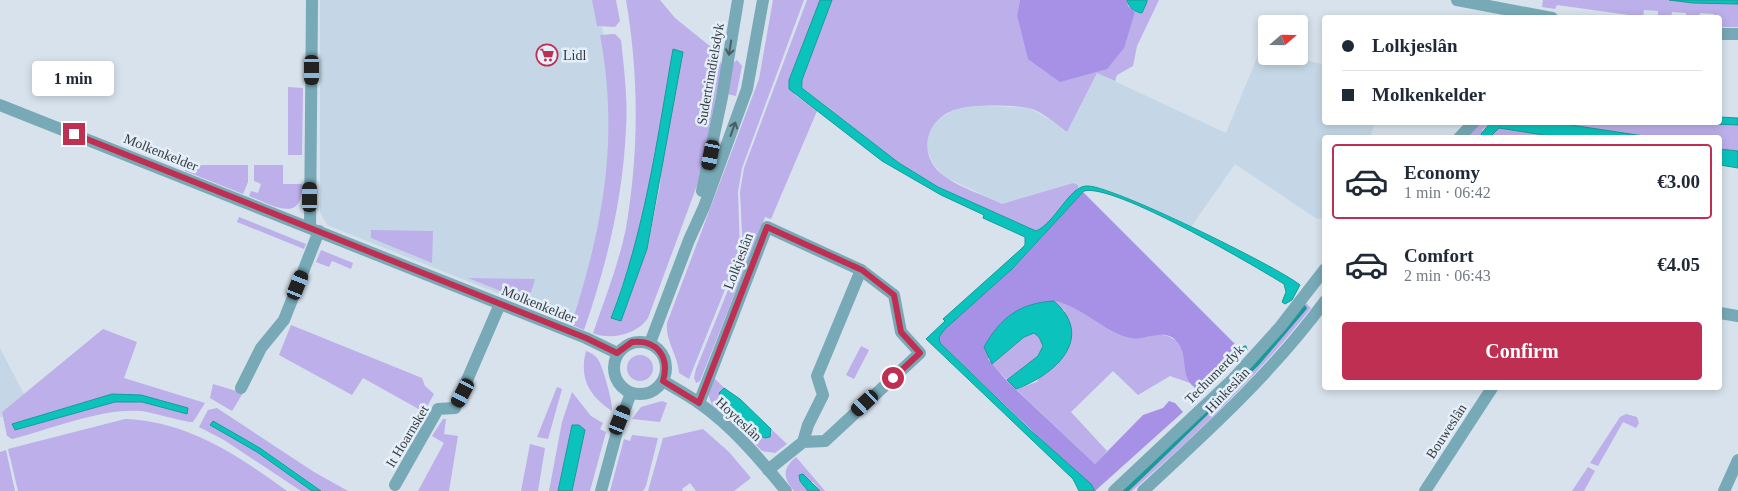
<!DOCTYPE html>
<html lang="en">
<head>
<meta charset="utf-8">
<style>
	:root { --surface:#fff; --page:#f2f2f3; --text:#1f2937; --muted:#747a83; --line:#e0e1e3; --accent:#bf2f51 }
	body { margin:0; font-family:Georgia,serif; background:var(--page); color:var(--text); height:100vh; display:flex; flex-direction:column; font-size:19px; white-space:nowrap }
	* { box-sizing:border-box; margin:0 }
	p { font-size:16px; color:var(--muted) }
	.icon { flex:none; width:28px; height:28px; fill:none; stroke:currentColor; stroke-width:2; stroke-linecap:round; stroke-linejoin:round }
	.map { position:relative; flex:1; overflow:hidden }
	.sheet { position:absolute; left:1322px; top:135px; width:400px; height:255px; display:flex; flex-direction:column; background:var(--surface); border-radius:5px; box-shadow:0 2px 8px #0003 }
	.sheet>* { flex:none }
	.hud { position:absolute; left:1322px; top:15px; width:400px; height:110px; border-radius:5px; box-shadow:0 2px 8px #0003; display:grid; align-content:center; height:110px; padding:0 20px; background:var(--surface) }
	.needle { width:32px; rotate:70deg }
	.tools { position:absolute; left:1258px; top:15px; display:grid; gap:10px }
	.tools a { display:grid; place-items:center; width:50px; height:50px; border-radius:5px; background:var(--surface); box-shadow:0 2px 8px #0003; font-size:25px }
	.end { position:absolute; width:22px; height:22px; margin:-11px; border:6px solid #bf2f51; background:#fff; box-shadow:0 0 0 2px #fff }
	.from { border-radius:50% }
	.bubble { position:absolute; height:35px; border-radius:5px; background:var(--surface); box-shadow:0 2px 8px #0003; font-size:16px; font-weight:700; line-height:35px; text-align:center }
	.car { position:absolute; width:15px; height:30px; margin:-15px -8px; border-radius:6px; box-shadow:0 0 4px 1px #0007; background:linear-gradient(#222 24%,#8ab4d8 0 40%,#222 0 76%,#8ab4d8 0 86%,#222 0) }
	.hud b { display:flex; align-items:center; gap:18px; height:48px; font-size:19px }
	.hud b+b { border-top:1px solid var(--line) }
	.hud i { width:12px; height:12px; background:var(--text) }
	ul { padding:9px 0 0; list-style:none }
	li { display:flex; align-items:center; gap:15px; height:75px; margin:0 10px 8px; padding:0 10px; border:2px solid transparent; border-radius:5px }
	li div { flex:1 }
	li b { display:block; font-size:19px }
	li em { font-style:normal; font-weight:700 }
	li.on { border-color:var(--accent) }
	li>.icon { width:45px; height:45px; stroke-width:1.5 }
	.cta { display:flex; gap:10px; margin-top:auto; padding:10px 20px }
	.cta a { flex:1; height:58px; border-radius:5px; background:var(--accent); color:#fff; font-size:20px; font-weight:700; line-height:58px; text-align:center }
	.map>svg:first-child { display:block }
</style>
</head>
<body>
<div class="map">
<svg width="1738" height="491" viewBox="0 0 1738 491">
	<rect width="100%" height="100%" fill="#d7e2ec"/>
	<!-- built -->
	<g fill="#c5d7e6">
		<polygon points="320,0 596,0 618,101 615,172 577,325 327,225 320,212"/>
		<polygon points="1261,48 1266,50 1266,56 1291,56 1325,65 1325,122 1375,123 1371,134 1378,137 1325,138 1325,218 1317,219 1235,164 1191,227 1111,191 1088,186 1078,188 1073,183 1002,204 943,176 932,162 926,147 929,130 939,119 955,109 972,105 1029,108 1049,119 1067,132 1097,73 1226,133"/>
		<polygon points="0,348 24,394 2,412 3,417 0,417"/>
	</g>
	<!-- green -->
	<g fill="#bcafea" fill-rule="evenodd">
		<polygon points="592,0 616,0 620,21 615,27 597,26"/>
		<path d="M626 0H660L675 18 716 51 722 66 699 180 648 318C638 334 610 341 593 333 605 299 619 263 626 228 639 151 639 76 626 0ZM673 49 660 185 647 249 621 321 611 317 636 245 650 183Z"/>
		<path d="M773 0H804L742 168 738 192 740 252 689 379 679 373C678 355 665 341 667 323L759 79Z"/>
		<polygon points="807,0 820,0 789,80 795,95 817,111 771,219 765,217 700,381 696,383 694,378 696,369 743,253 740,192 744,168"/>
		<path d="M832 0H1020L1017 15 1129 27 1135 12 1142 13 1147 0H1159L1137 46 1133 66 1117 75 1115 81 1097 73 1067 132C1056 124 1043 112 1029 108 1013 105 972 104 957 109 925 118 916 156 944 176 960 188 984 195 1002 204L1073 183 1078 185V188L1049 224 1036 231 938 187 899 163 803 88 802 80Z"/>
		<polygon points="1543,0 1669,0 1693,3 1738,4 1738,27 1720,27 1720,18 1714,17 1714,14 1700,13 1699,17 1686,18 1686,13 1672,12 1671,17 1658,17 1658,11 1644,10 1643,17 1629,18 1629,15 1557,5 1555,9 1542,7"/>
		<path d="M615 34 621 40C624 69 628 99 626 128 623 198 607 264 584 330L557 319 556 313 573 319C604 222 619 137 600 35Z"/>
		<polygon points="737,60 742,66 736,96 727,94 733,63"/>
		<polygon points="288,87 303,88 302,155 288,155"/>
		<polygon points="1691,122 1738,125 1738,151 1720,149 1720,138 1650,137 1558,123"/>
		<polygon points="1481,123 1490,123 1482,130 1483,137 1465,138"/>
		<polygon points="1499,128 1556,137 1490,138"/>
		<polygon points="188,165 248,165 248,182 243,194 185,171"/>
		<path d="M254 165H283V184H302C303 225 272 205 249 196L251 191 258 193 261 184 254 181Z"/>
		<polygon points="239,217 306,244 304,249 237,222"/>
		<polygon points="371,230 433,231 432,263 371,238"/>
		<polygon points="321,250 353,263 351,269 332,261 329,267 316,262"/>
		<polygon points="468,278 535,279 528,302"/>
		<polygon points="1054,301 1071,305 1111,329 1147,337 1158,334 1168,336 1177,341 1182,349 1190,383 1170,376 1138,395 1113,371 1071,412 1107,451 1095,464 1016,389 1037,382 1065,311"/>
		<path d="M1306 303 1311 308C1259 375 1196 435 1132 491H1121Z"/>
		<polygon points="291,325 422,378 425,386 434,394 424,412 363,378 352,395 279,355"/>
		<path d="M103 329 137 342 124 378 205 403 193 422C187 423 152 412 141 411 101 408 51 429 12 439L7 436 2 412ZM112 394 188 409 186 414 142 402H115L15 430 12 424Z"/>
		<polygon points="1034,333 1039,337 1043,346 1038,356 1007,380 992,364 1024,337"/>
		<polygon points="861,346 869,350 854,379 846,375"/>
		<path d="M586 351C592 353 596 356 599 361 603 368 613 403 612 411 589 396 579 378 586 351Z"/>
		<circle cx="640" cy="368" r="13"/>
		<polygon points="713,377 772,434 771,429 787,444 775,453 762,451 737,425 712,405 708,394"/>
		<polygon points="213,384 243,393 232,411 210,398"/>
		<polygon points="557,387 562,389 548,439 537,437"/>
		<polygon points="572,392 591,416 603,423 600,429 606,432 590,491 572,491 576,473 572,425 558,491 549,491 562,422"/>
		<polygon points="662,401 667,403 660,422 632,419 641,407"/>
		<polygon points="217,408 314,472 348,491 321,491 261,448 213,421 210,425 257,452 312,491 301,491 224,440 199,427 208,410"/>
		<polygon points="1626,414 1637,417 1639,423 1636,428 1623,422 1598,466 1590,463 1620,417"/>
		<path d="M125 419C187 421 239 456 287 491H18L8 449Z"/>
		<polygon points="443,419 446,419 444,434 458,436 449,491 418,491 444,443 432,436"/>
		<polygon points="703,429 729,452 751,478 734,491 696,491 690,483 682,489 683,491 648,491 663,438"/>
		<polygon points="632,435 658,438 646,486 643,491 610,491 624,439 630,441"/>
		<polygon points="530,444 545,448 538,491 521,491"/>
		<polygon points="6,450 15,491 0,491 0,452"/>
		<path d="M796 457 825 491H820L813 482 800 481 808 491H794C783 477 782 469 796 457Z"/>
		<polygon points="1588,467 1595,471 1584,491 1572,491"/>
	</g>
	<!-- forest -->
	<g fill="#a691e7">
		<polygon points="1020,0 1127,0 1128,6 1135,12 1124,48 1107,69 1060,82 1028,59 1017,15"/>
		<path d="M1083 192 1240 349 1210 381 1203 393C1199 390 1193 387 1190 383 1182 372 1187 354 1178 343 1166 326 1147 341 1131 338 1105 333 1084 307 1054 301L988 359 1007 381 1095 464 1143 415 1163 408 1169 401 1175 403 1183 412 1095 491 940 343 939 337 945 329 1012 269Z"/>
	</g>
	<!-- water -->
	<g fill="#0cc2bc" stroke="#199a97">
		<path d="M820 0H832L802 80V88L899 163 938 187 1036 231C1055 223 1069 187 1086 186 1108 183 1280 268 1300 285L1292 300 1285 304 1282 302 1286 292 1284 284C1253 265 1114 183 1084 191L1012 269 945 329 939 337 940 343 1028 428 1091 484 1095 491H1079L1073 479 926 339 945 321 943 319 1020 250 1025 245V237L983 218 984 215 941 195 882 161 789 89V80Z"/>
		<path d="M1127 0H1147V2L1142 13C1134 12 1129 8 1127 0Z"/>
		<polygon points="1669,0 1738,0 1738,4 1693,3"/>
		<path d="M673 49 683 52 647 249 621 321 611 318C645 231 657 140 673 49Z"/>
		<polygon points="1720,117 1738,118 1738,125 1691,123 1720,122"/>
		<polygon points="1558,122 1558,123 1650,137 1556,137 1499,128 1490,137 1483,137 1481,134 1490,123"/>
		<polygon points="1720,149 1738,151 1738,168 1720,165"/>
		<path d="M1054 301C1096 338 1055 375 1016 389L1007 380 1038 356 1043 346 1039 337 1034 333 1024 337 992 364 984 347C1001 317 1020 303 1054 301Z"/>
		<polygon points="1244,346 1246,346 1247,350 1212,385 1203,391"/>
		<polygon points="724,388 740,399 771,429 770,437 765,438 761,436 723,402 719,393"/>
		<polygon points="112,394 141,395 188,408 187,414 142,402 115,402 15,430 12,424"/>
		<polygon points="213,421 260,448 321,491 312,491 257,452 210,425"/>
		<polygon points="572,425 579,425 585,430 572,491 558,491"/>
		<polygon points="803,474 820,491 808,491 800,481 799,475"/>
	</g>
	<g fill="none" stroke-linecap="round" stroke-linejoin="round">
		<!-- stream -->
		<polyline stroke="#199a97" stroke-width="5.5" points="1125,491 1257,363 1304,308"/>
		<!-- minor -->
		<g stroke="#77a9b6" stroke-width="12">
			<polyline points="1457,0 1552,18"/>
			<polyline points="1720,34 1738,34"/>
			<polyline points="0,105 586,338 617,353"/>
			<polyline points="1459,138 1474,122"/>
			<polyline points="702,191 722,97 738,0"/>
			<polyline points="310,228 312,0"/>
			<polyline points="1720,313 1738,316"/>
			<circle cx="640" cy="368" r="26"/>
			<polyline points="650,343 689,240 704,207 747,89 763,0"/>
			<path d="M663 381C675 388 688 395 699 403 733 427 760 459 786 491"/>
			<polyline points="241,388 261,348 284,320 319,231"/>
			<polyline points="699,403 767,227 861,270"/>
			<polyline points="768,470 803,442 825,441 920,353 901,332 894,295 861,270 817,376 823,395 808,425 803,442"/>
			<polyline points="395,485 438,409 455,408 500,304"/>
			<polyline points="601,491 618,428 631,393"/>
			<polyline points="1114,491 1233,379 1280,327 1325,269"/>
			<path d="M1143 491C1207 432 1273 372 1325 301"/>
			<polyline points="1425,491 1492,388"/>
			<polyline points="1724,491 1738,460"/>
		</g>
	</g>
	<!-- one-way arrows -->
	<defs><path id="oneway-shaft" d="M-6 0H5M1.5-3L5.5 0L1.5 3" fill="none" stroke-width="1.6" stroke-linecap="round" stroke-linejoin="round" transform="scale(1.25)"/></defs>
	<g stroke="#4a5d63">
		<use href="#oneway-shaft" transform="translate(730 48) rotate(99)"/>
		<use href="#oneway-shaft" transform="translate(733 129) rotate(-70)"/>
	</g>
	<g fill="none" stroke-linecap="round" stroke-linejoin="round">
		<!-- route -->
		<path stroke="#bf2f51" stroke-width="6" d="M74 134 586 338 617 353 632 342C657 339 670 357 663 381L699 403 767 227 862 270 894 295 901 332 920 353 893 378"/>
	</g>
	<!-- icons -->
	<defs>
		<g id="supermarket-ring" transform="scale(1.125)"><circle r="9.5" fill="#e4eff9" stroke="#bf2f51" stroke-width="1.5"/><path d="M-6-5.5h2.5l.6 2H6L4.5 2H-2.5L-4.4-4H-6ZM-1.5 3.2a1.3 1.3 0 1 0 .1 0ZM3 3.2a1.3 1.3 0 1 0 .1 0Z" fill="#bf2f51"/></g>
	</defs>
	<g fill-rule="evenodd">
		<use href="#supermarket-ring" x="547" y="55"/>
	</g>
	<g text-anchor="middle" stroke-width="5" stroke-linejoin="round" paint-order="stroke">
		<!-- poi labels -->
		<g font-size="14" fill="#373c40" stroke="#e4eff9" text-anchor="start">
			<text x="563" y="60">Lidl</text>
		</g>
		<!-- street labels -->
		<g font-size="14" fill="#373c40" stroke="#e4eff9">
			<text transform="translate(710 74) rotate(-80)" y="5">Sudertrimdielsdyk</text>
			<text transform="translate(161 152) rotate(22)" y="5">Molkenkelder</text>
			<text transform="translate(738 261) rotate(-69)" y="5">Lolkjeslân</text>
			<text transform="translate(539 304) rotate(22)" y="5">Molkenkelder</text>
			<text transform="translate(1214 374) rotate(-45)" y="5">Techumerdyk</text>
			<text transform="translate(1227 390) rotate(-46)" y="5">Hinkeslân</text>
			<text transform="translate(739 419) rotate(43)" y="5">Hoyteslân</text>
			<text transform="translate(1446 431) rotate(-57)" y="5">Bouweslân</text>
			<text transform="translate(407 436) rotate(-59)" y="5">It Hoarnsket</text>
		</g>
	</g>
</svg>
<div class="tools">
<a><svg class="needle" viewBox="-14 -14 28 28"><path d="M0-13l5 13h-10z" fill="#e53935"/><path d="M0 13l5-13h-10z" fill="#747a83"/></svg></a>
</div>
<i class="end from" style="left:893px;top:378px"></i>
<i class="end" style="left:74px;top:134px"></i>
<div class="bubble" style="left:32px;top:61px;width:82px">1 min</div>
<i class="car" style="left:312px;top:70px;rotate:180deg"></i>
<i class="car" style="left:711px;top:155px;rotate:191deg"></i>
<i class="car" style="left:310px;top:197px;rotate:0deg"></i>
<i class="car" style="left:298px;top:285px;rotate:22deg"></i>
<i class="car" style="left:463px;top:393px;rotate:208deg"></i>
<i class="car" style="left:865px;top:403px;rotate:227deg"></i>
<i class="car" style="left:620px;top:420px;rotate:22deg"></i>
<div class="hud">
<b><i class="from"></i>Lolkjeslân</b>
<b><i></i>Molkenkelder</b>
</div>
<section class="sheet">
<ul>
<li class="on"><svg class="icon" aria-label="car" viewBox="0 0 24 24"><path d="M5 17H2v-5l4-1 3-4h7l3 4 3 1v5h-3M9 17h6M6 11h13"/><circle cx="7" cy="17" r="2"/><circle cx="17" cy="17" r="2"/></svg><div><b>Economy</b><p>1 min · 06:42</p></div><em>€3.00</em></li>
<li><svg class="icon" aria-label="car" viewBox="0 0 24 24"><path d="M5 17H2v-5l4-1 3-4h7l3 4 3 1v5h-3M9 17h6M6 11h13"/><circle cx="7" cy="17" r="2"/><circle cx="17" cy="17" r="2"/></svg><div><b>Comfort</b><p>2 min · 06:43</p></div><em>€4.05</em></li>
</ul>
<div class="cta"><a>Confirm</a></div>
</section>
</div>
</body>
</html>
